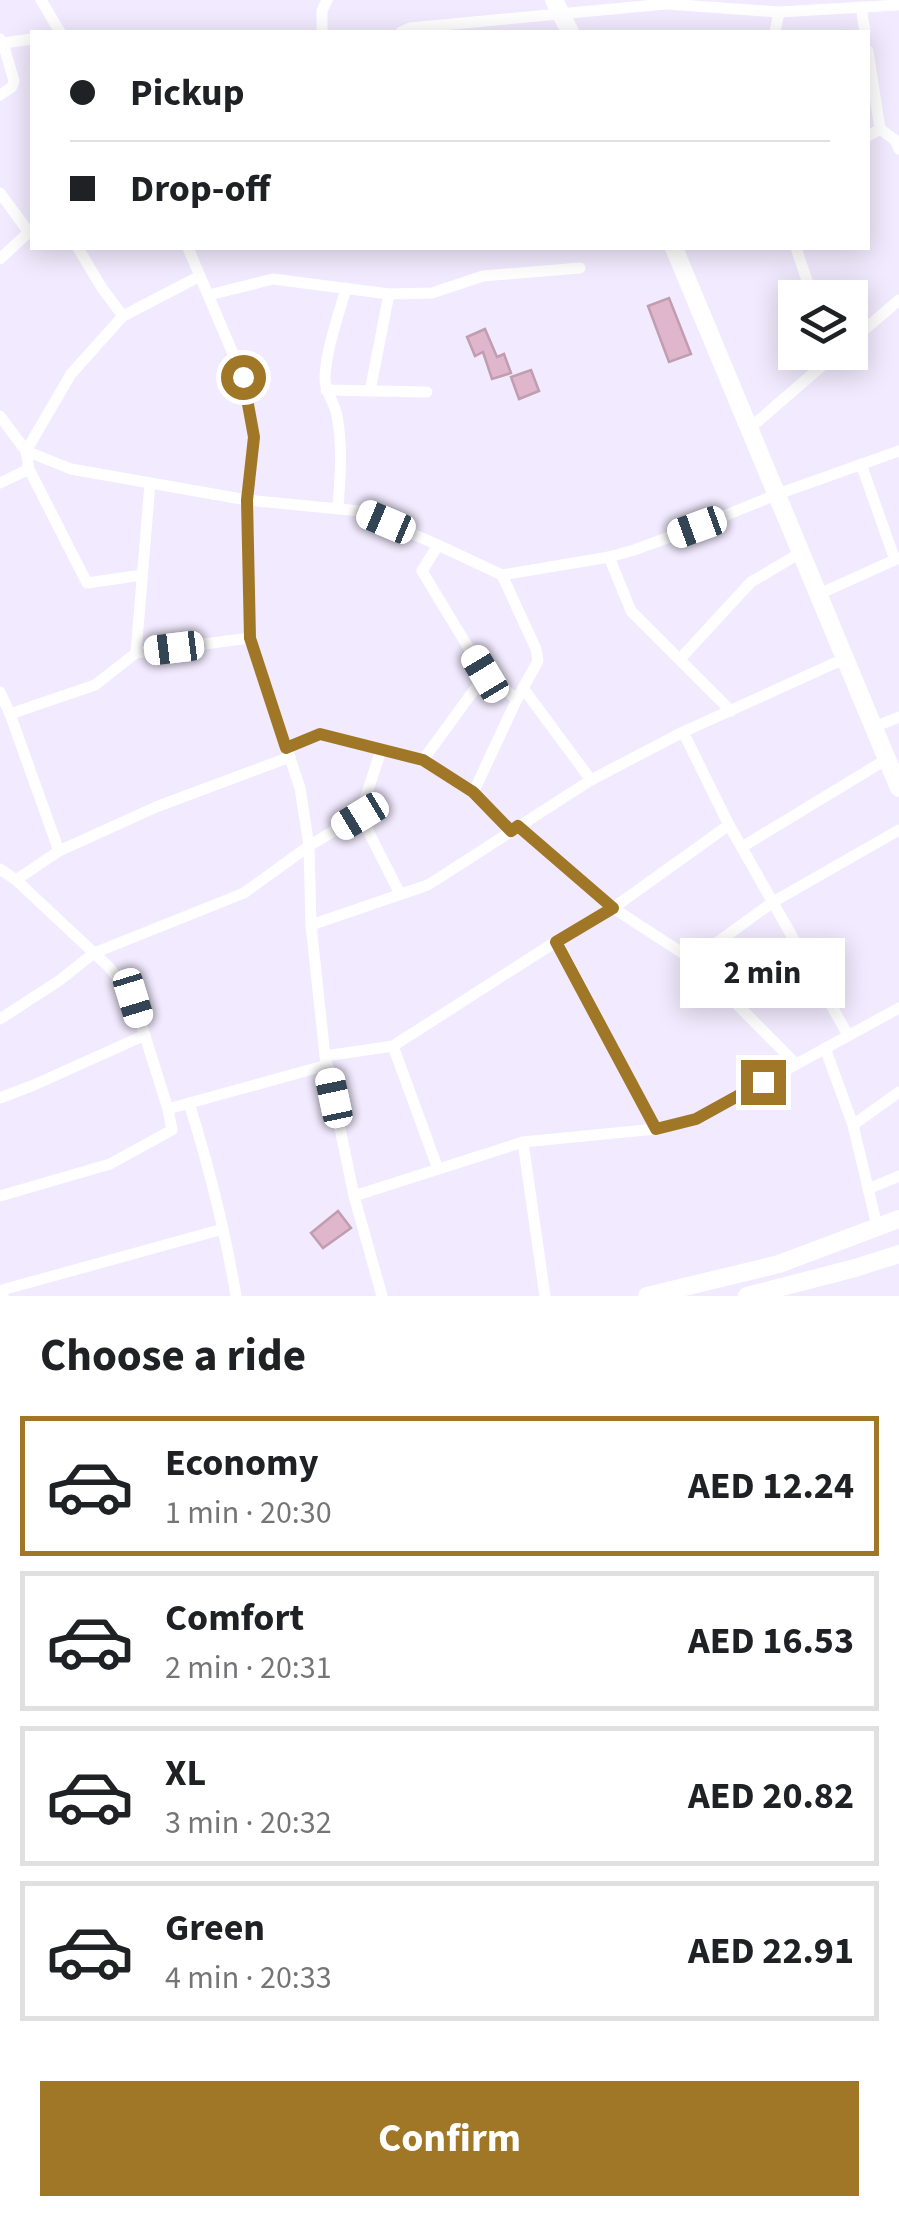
<!DOCTYPE html>
<html lang="en">
<head>
<meta charset="utf-8">
<style>
	:root { --surface:#fff; --page:#f6f6f6; --text:#202124; --muted:#757577; --line:#e0e0e0; --accent:#a07726 }
	body { margin:0; font-family:"Source Sans 3",sans-serif; background:var(--page); color:var(--text); height:100vh; display:flex; flex-direction:column; font-size:38px; white-space:nowrap }
	* { box-sizing:border-box; margin:0 }
	p { font-size:32px; color:var(--muted) }
	.icon { flex:none; width:55px; height:55px; fill:none; stroke:currentColor; stroke-width:2; stroke-linecap:round; stroke-linejoin:round }
	.map { position:relative; height:1296px; overflow:hidden }
	.side { display:flex; flex-direction:column; background:var(--surface); flex:1 }
	.side>* { flex:none }
	.hud { position:absolute; left:30px; top:30px; width:840px; height:220px; border-radius:0px; box-shadow:0 5px 25px #0003; display:grid; align-content:center; height:220px; padding:0 40px; background:var(--surface) }
	.tools { position:absolute; left:778px; top:280px; display:grid; gap:20px }
	.tools a { display:grid; place-items:center; width:90px; height:90px; border-radius:0px; background:var(--surface); box-shadow:0 5px 25px #0003; font-size:50px }
	.end { position:absolute; width:45px; height:45px; margin:-22px; border:12px solid #a07726; background:#fff; box-shadow:0 0 0 5px #fff }
	.from { border-radius:50% }
	.bubble { position:absolute; height:70px; border-radius:0px; background:var(--surface); box-shadow:0 5px 25px #0003; font-size:32px; font-weight:700; line-height:70px; text-align:center }
	.car { position:absolute; width:30px; height:60px; margin:-30px -15px; border-radius:12px; box-shadow:0 0 8px 2px #0007; background:linear-gradient(#fff 24%,#345 0 40%,#fff 0 76%,#345 0 86%,#fff 0) }
	.hud b { display:flex; align-items:center; gap:35px; height:95px; font-size:38px }
	.hud b+b { border-top:2px solid var(--line) }
	.hud i { width:25px; height:25px; background:var(--text) }
	ul { padding:0; list-style:none }
	li { display:flex; align-items:center; gap:30px; height:140px; margin:0 20px 15px; padding:0 20px; border:5px solid var(--line); border-radius:0px }
	li div { flex:1 }
	li b { display:block; font-size:38px }
	li em { font-style:normal; font-weight:700 }
	li.selected { border-color:var(--accent) }
	li>.icon { width:90px; height:90px; stroke-width:1.5 }
	h2 { padding:0 40px; font-size:45px; line-height:120px }
	.button { display:flex; gap:20px; margin-top:auto; padding:20px 40px }
	.button a { flex:1; height:115px; border-radius:0px; background:var(--accent); color:#fff; font-size:40px; font-weight:700; line-height:115px; text-align:center }
	.map>svg:first-child { display:block }
</style>
</head>
<body>
<div class="map">
<svg width="899" height="1296" viewBox="0 0 899 1296">
	<rect width="100%" height="100%" fill="#f2eafe"/>
	<!-- building -->
	<g fill="#e0b6cc" stroke="#c09daf" stroke-width="2.5">
		<polygon points="669,298 691,354 669,362 648,306"/>
		<polygon points="485,329 497,357 504,354 511,373 492,379 483,352 475,356 467,337"/>
		<polygon points="531,370 539,391 519,399 511,377"/>
		<polygon points="338,1211 351,1228 323,1248 311,1233"/>
	</g>
	<g fill="none" stroke-linecap="round" stroke-linejoin="round">
		<!-- minor -->
		<g stroke="#fff" stroke-width="11">
			<polyline points="41,0 60,32"/>
			<polyline points="861,7 865,32"/>
			<polyline points="322,32 322,11 327,0"/>
			<polyline points="401,32 410,28 666,4 779,12 899,5"/>
			<polyline points="775,32 779,12"/>
			<polyline points="0,39 3,43 14,81 12,87 0,95"/>
			<polyline points="3,43 32,39"/>
			<polyline points="868,51 880,129 868,136"/>
			<polyline points="880,129 895,140 899,149"/>
			<polyline points="0,193 28,231"/>
			<polyline points="78,248 102,288 123,316"/>
			<polyline points="188,248 243,377 254,437 247,500 250,638 300,788 309,846 311,925 325,1056 354,1196 382,1296"/>
			<polyline points="796,248 813,298"/>
			<polyline points="0,259 32,229"/>
			<polyline points="209,295 273,279 389,294 432,293 483,276 580,268"/>
			<polyline points="850,342 899,300"/>
			<polyline points="326,390 427,392"/>
			<polyline points="370,391 389,294"/>
			<polyline points="0,416 26,451 71,469 247,500 360,511 438,545 502,575 609,557 634,550 697,527 778,494 899,451"/>
			<polyline points="750,428 838,352"/>
			<polyline points="861,464 895,560"/>
			<polyline points="0,483 29,469"/>
			<path d="M338 509C340 477 343 447 337 416 335 403 325 392 325 379 325 353 339 314 346 288"/>
			<polyline points="438,545 422,571 485,675 517,699 538,661 536,649 502,575"/>
			<polyline points="609,557 631,611 731,711"/>
			<polyline points="142,575 87,583 29,469 26,451 71,374 123,316 200,276"/>
			<polyline points="819,594 899,558"/>
			<polyline points="136,653 150,483"/>
			<polyline points="680,659 751,582 802,552"/>
			<polyline points="523,688 591,780"/>
			<polyline points="0,692 10,714 59,851"/>
			<polyline points="10,714 95,685 136,653 250,638"/>
			<polyline points="874,727 899,717"/>
			<polyline points="683,732 729,825 848,1035"/>
			<polyline points="286,748 320,734 423,760 473,793 511,831"/>
			<polyline points="423,760 485,675"/>
			<polyline points="473,793 517,699"/>
			<polyline points="360,815 400,894"/>
			<polyline points="518,826 613,908 693,960 796,1064"/>
			<polyline points="742,847 887,759"/>
			<polyline points="0,869 16,880 59,851 156,807 290,757"/>
			<polyline points="16,880 109,967 133,998 168,1109 327,1065"/>
			<polyline points="311,925 428,885 591,780 683,732 846,658"/>
			<polyline points="557,941 656,1129"/>
			<polyline points="693,960 773,902 899,830"/>
			<polyline points="0,1019 60,980 94,953 244,893 309,846 360,815 381,750"/>
			<polyline points="393,1046 438,1169"/>
			<polyline points="825,1048 853,1125 877,1226"/>
			<polyline points="325,1056 393,1046 557,941 613,908 729,825"/>
			<polyline points="0,1098 34,1085 145,1035"/>
			<path d="M189 1103C209 1167 225 1230 236 1296"/>
			<polyline points="853,1125 899,1092"/>
			<polyline points="523,1142 545,1296"/>
			<polyline points="868,1189 899,1176"/>
			<polyline points="0,1196 110,1164 172,1130 168,1109"/>
			<polyline points="354,1196 523,1142 656,1129 696,1119 899,1008"/>
			<polyline points="3,1296 2,1290 223,1229"/>
		</g>
		<!-- secondary -->
		<g stroke="#fff" stroke-width="18">
			<polyline points="554,0 570,32"/>
			<polyline points="674,248 899,788"/>
		</g>
		<!-- primary -->
		<g stroke="#fff" stroke-width="18">
			<polyline points="647,1296 779,1264 899,1219"/>
			<polyline points="747,1296 855,1268 899,1254"/>
		</g>
	</g>
	<g fill="none" stroke-linecap="round" stroke-linejoin="round">
		<!-- route -->
		<polyline stroke="#a07726" stroke-width="12" points="243,377 254,437 247,500 250,638 286,748 320,734 423,760 473,792 511,831 518,826 613,908 556,942 656,1129 696,1119 763,1082"/>
	</g>
</svg>
<div class="tools">
<a><svg class="icon" aria-label="layers" viewBox="0 0 24 24"><path d="M12 4l9 5-9 5-9-5zM3 14l9 5 9-5"/></svg></a>
</div>
<i class="end from" style="left:243px;top:377px"></i>
<i class="end" style="left:763px;top:1082px"></i>
<div class="bubble" style="left:680px;top:938px;width:165px">2 min</div>
<i class="car" style="left:386px;top:522px;rotate:293deg"></i>
<i class="car" style="left:697px;top:527px;rotate:250deg"></i>
<i class="car" style="left:174px;top:648px;rotate:263deg"></i>
<i class="car" style="left:485px;top:674px;rotate:329deg"></i>
<i class="car" style="left:360px;top:816px;rotate:239deg"></i>
<i class="car" style="left:133px;top:998px;rotate:163deg"></i>
<i class="car" style="left:334px;top:1098px;rotate:348deg"></i>
<div class="hud">
<b><i class="from"></i>Pickup</b>
<b><i></i>Drop-off</b>
</div>
</div>
<section class="side">
<h2>Choose a ride</h2>
<ul>
<li class="selected"><svg class="icon" aria-label="car" viewBox="0 0 24 24"><path d="M5 17H2v-5l4-1 3-4h7l3 4 3 1v5h-3M9 17h6M6 11h13"/><circle cx="7" cy="17" r="2"/><circle cx="17" cy="17" r="2"/></svg><div><b>Economy</b><p>1 min · 20:30</p></div><em>AED 12.24</em></li>
<li><svg class="icon" aria-label="car" viewBox="0 0 24 24"><path d="M5 17H2v-5l4-1 3-4h7l3 4 3 1v5h-3M9 17h6M6 11h13"/><circle cx="7" cy="17" r="2"/><circle cx="17" cy="17" r="2"/></svg><div><b>Comfort</b><p>2 min · 20:31</p></div><em>AED 16.53</em></li>
<li><svg class="icon" aria-label="car" viewBox="0 0 24 24"><path d="M5 17H2v-5l4-1 3-4h7l3 4 3 1v5h-3M9 17h6M6 11h13"/><circle cx="7" cy="17" r="2"/><circle cx="17" cy="17" r="2"/></svg><div><b>XL</b><p>3 min · 20:32</p></div><em>AED 20.82</em></li>
<li><svg class="icon" aria-label="car" viewBox="0 0 24 24"><path d="M5 17H2v-5l4-1 3-4h7l3 4 3 1v5h-3M9 17h6M6 11h13"/><circle cx="7" cy="17" r="2"/><circle cx="17" cy="17" r="2"/></svg><div><b>Green</b><p>4 min · 20:33</p></div><em>AED 22.91</em></li>
</ul>
<div class="button"><a>Confirm</a></div>
</section>
</body>
</html>
